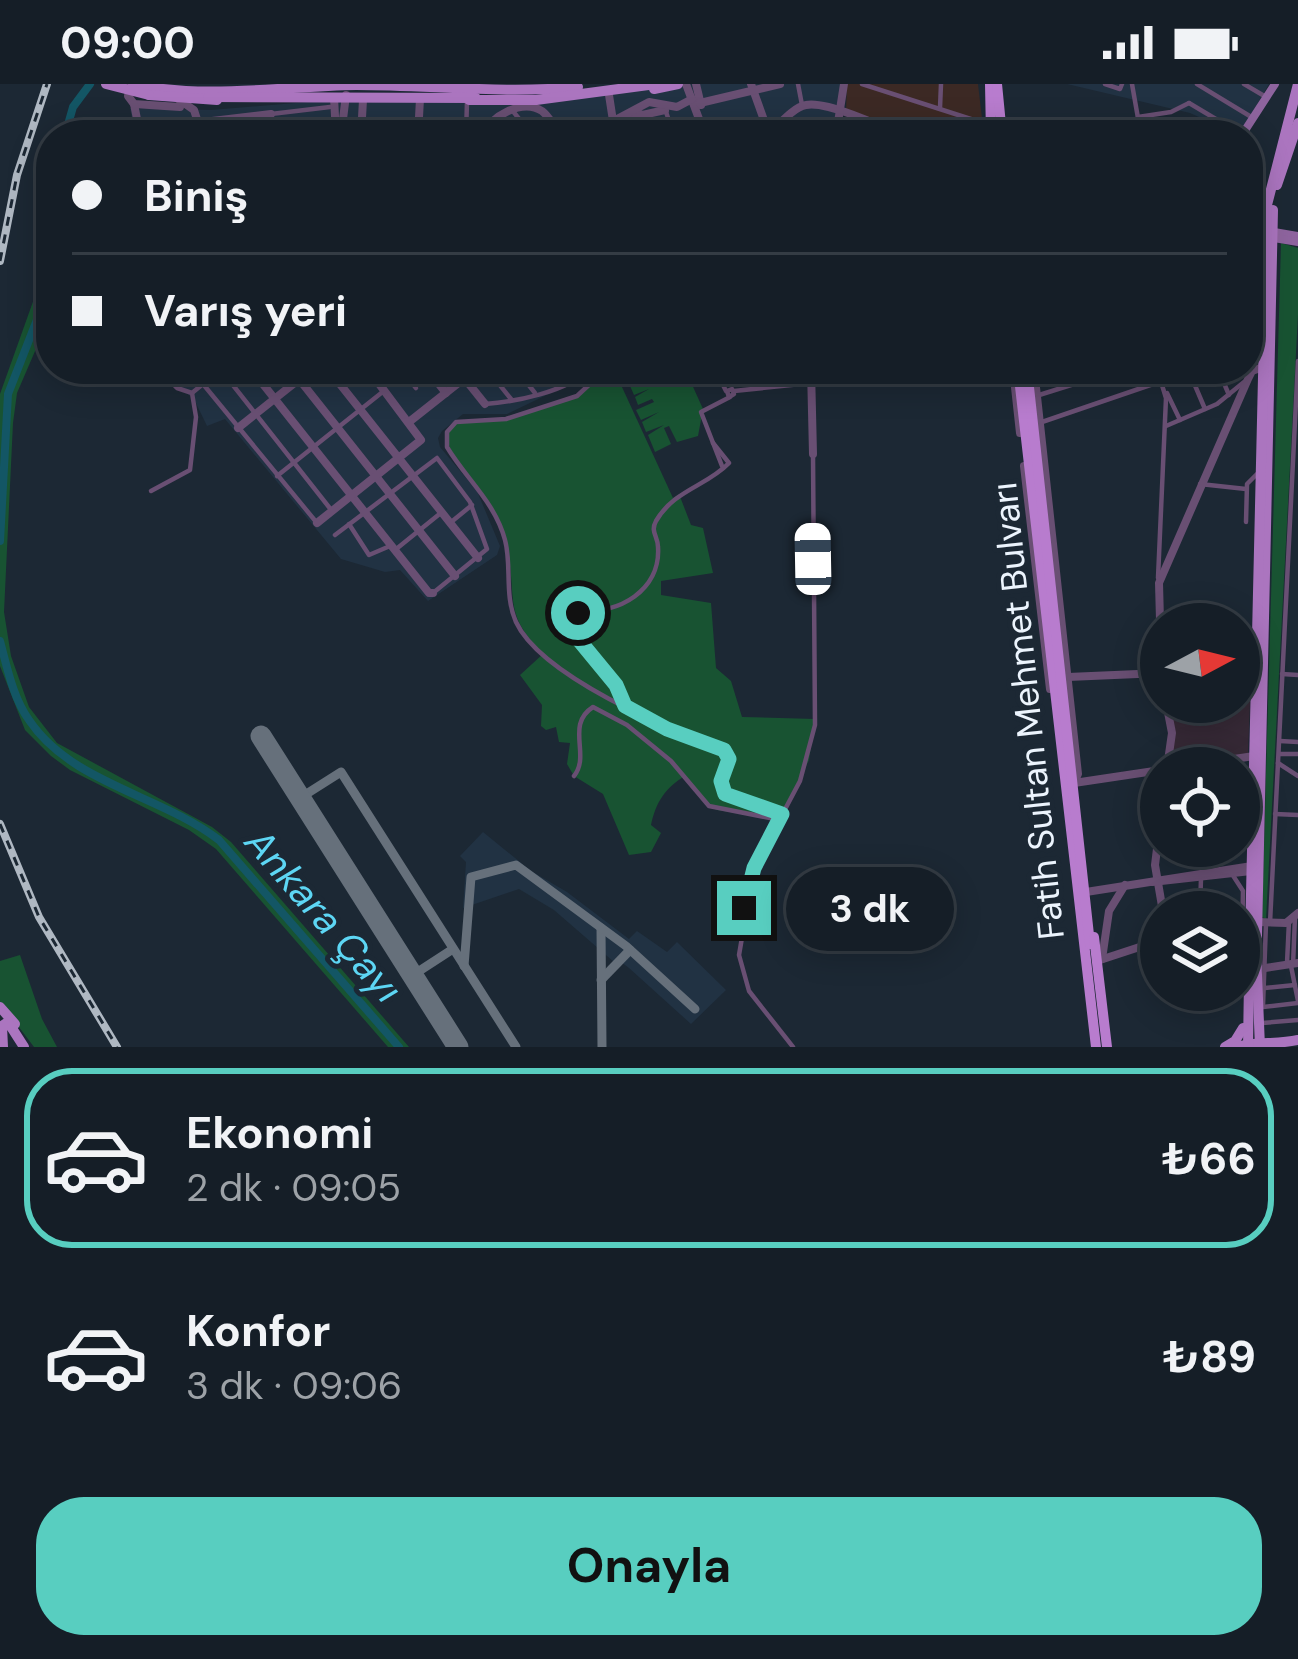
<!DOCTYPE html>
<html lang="tr">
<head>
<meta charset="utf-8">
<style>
	:root { --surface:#151e27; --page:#1e272f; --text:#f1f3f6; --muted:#9da2a7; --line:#343c44; --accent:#58cec0 }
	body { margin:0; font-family:"DM Sans",sans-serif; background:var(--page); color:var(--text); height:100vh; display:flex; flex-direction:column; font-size:45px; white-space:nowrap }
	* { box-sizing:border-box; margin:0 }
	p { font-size:39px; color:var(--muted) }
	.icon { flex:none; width:66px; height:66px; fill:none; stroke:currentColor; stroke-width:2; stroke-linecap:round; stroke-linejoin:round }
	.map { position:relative; height:963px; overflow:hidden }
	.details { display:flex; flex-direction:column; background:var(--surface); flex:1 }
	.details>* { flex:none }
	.top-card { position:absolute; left:36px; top:36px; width:1227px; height:264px; border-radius:48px; box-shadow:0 6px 30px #0003,0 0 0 3px var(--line); display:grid; align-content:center; height:264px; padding:0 36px; background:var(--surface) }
	.needle { width:78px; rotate:83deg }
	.tools { position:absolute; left:1140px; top:519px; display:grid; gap:24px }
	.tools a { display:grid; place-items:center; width:120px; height:120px; border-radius:50%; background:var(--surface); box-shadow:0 6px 30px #0003,0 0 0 3px var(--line); font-size:60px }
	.end { position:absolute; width:54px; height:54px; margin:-27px; border:15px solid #58cec0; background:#111; box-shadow:0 0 0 6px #111 }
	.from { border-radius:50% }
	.bubble { position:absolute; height:84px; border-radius:42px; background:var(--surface); box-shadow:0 6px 30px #0003,0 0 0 3px var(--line); font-size:39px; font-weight:700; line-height:84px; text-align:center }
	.car { position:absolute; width:36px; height:72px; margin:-36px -18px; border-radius:15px; box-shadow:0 0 9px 3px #0007; background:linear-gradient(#fff 24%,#345 0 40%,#fff 0 76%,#345 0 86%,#fff 0) }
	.top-card b { display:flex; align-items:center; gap:42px; height:114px; font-size:45px }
	.top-card b+b { border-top:3px solid var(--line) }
	.top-card i { width:30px; height:30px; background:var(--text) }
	ul { padding:21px 0 0; list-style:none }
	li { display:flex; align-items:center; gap:36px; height:180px; margin:0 24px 18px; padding:0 12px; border:6px solid transparent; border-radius:48px }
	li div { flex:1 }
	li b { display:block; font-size:45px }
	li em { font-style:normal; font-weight:700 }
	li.current { border-color:var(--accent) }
	li>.icon { width:108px; height:108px; stroke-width:1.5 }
	.action { display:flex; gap:24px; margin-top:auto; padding:24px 36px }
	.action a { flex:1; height:138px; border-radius:48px; background:var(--accent); color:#111; font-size:48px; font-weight:700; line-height:138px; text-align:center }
	.status { display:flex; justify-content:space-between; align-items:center; height:84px; padding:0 60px; background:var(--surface); direction:ltr }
	.status svg { height:33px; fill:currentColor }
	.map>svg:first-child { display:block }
</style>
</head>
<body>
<div class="status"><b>09:00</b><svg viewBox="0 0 49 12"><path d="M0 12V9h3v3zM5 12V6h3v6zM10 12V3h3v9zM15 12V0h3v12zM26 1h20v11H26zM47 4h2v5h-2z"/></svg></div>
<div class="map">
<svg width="1298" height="963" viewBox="0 0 1298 963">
	<rect width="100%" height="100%" fill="#1c2834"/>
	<!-- commercial -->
	<polygon fill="#3c2924" points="847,0 978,0 984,51 908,51 907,46 846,27"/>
	<!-- built -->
	<g fill="#213243">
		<polygon points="665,0 843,0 834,51 135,51 130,24 211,26 366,13 514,21"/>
		<polygon points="1067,0 1269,0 1239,51 1190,29"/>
		<polygon points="166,285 593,285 586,292 507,330 463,330 442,347 438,354 440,363 477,407 500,462 497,471 428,517 400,486 385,488 341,475 225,335 207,342 194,315 178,303"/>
		<polygon points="483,748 531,787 567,808 629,855 637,847 667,868 677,858 726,906 691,940 629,884 617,875 614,878 554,826 519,805 463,824 466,778 460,772"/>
	</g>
	<!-- education -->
	<polygon fill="#362936" points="1239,589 1251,591 1248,670 1171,682 1171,618 1239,618"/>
	<!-- green -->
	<g fill="#185332">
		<polygon points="51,94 51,230 17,309 13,339 4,528 11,572 29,623 57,659 212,743 231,758 409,963 388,963 216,765 189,746 70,686 51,672 25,646 0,582 0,310 40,198"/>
		<polygon points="1281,159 1298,164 1298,231 1266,835 1262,833"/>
		<path d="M606 285H685L703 325 698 352 677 358 669 342 664 344 671 360 655 368 648 351 664 341 646 348 642 338 659 328 641 336 636 326 654 318 652 315 638 321 635 313 649 305 634 311 624 288 616 290 673 414 679 410 691 441 703 444 713 489 661 497V511L711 519 716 584 731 597 742 633 815 635 809 676 780 736 717 726 709 722 685 692C665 704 656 718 651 741L661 749 651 768 629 771 603 710 574 692 567 680 570 659 559 658 556 643 546 646 541 642 542 621 520 591 543 570C502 527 518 516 507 465 504 450 496 434 489 420 477 393 447 379 447 348L456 338 492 337 577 312Z"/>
		<polygon points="20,871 42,935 57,963 34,963 0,918 0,877"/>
	</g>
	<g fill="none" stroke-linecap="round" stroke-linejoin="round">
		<!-- river -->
		<g stroke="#135665" stroke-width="8">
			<polyline points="65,51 73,23 90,0"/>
			<polyline points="0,457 8,310 40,228 51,189"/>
			<path d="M0 557C7 583 13 614 29 636 72 700 161 711 219 756L399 963"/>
		</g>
		<!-- taxiway -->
		<g stroke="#66707b" stroke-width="9">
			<polyline points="300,714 341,688 516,963"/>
			<polyline points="601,844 602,963"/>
			<polyline points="464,882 471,793 516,781 626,862 695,925"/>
			<polyline points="413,891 453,865"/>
			<polyline points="601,896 630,866"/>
		</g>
		<!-- runway -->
		<polyline stroke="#66707b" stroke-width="21" points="261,652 458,963"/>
		<!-- minor -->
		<g stroke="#694f73" stroke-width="4.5">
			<polyline points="798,0 802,21"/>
			<polyline points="862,0 977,37 987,46"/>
			<polyline points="1105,0 1120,5 1122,0"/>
			<polyline points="1132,0 1141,51"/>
			<polyline points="1197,0 1253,34"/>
			<polyline points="1244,0 1266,13"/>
			<polyline points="1189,19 1241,50"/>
			<polyline points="940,24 941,0"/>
			<polyline points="512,26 532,51"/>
			<polyline points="666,28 674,51"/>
			<polyline points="1138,33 1171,28 1189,19"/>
			<polyline points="492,37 503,51"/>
			<polyline points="419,43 465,48"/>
			<polyline points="556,45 609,37"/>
			<polyline points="364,48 419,48"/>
			<polyline points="275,51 271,30 330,23"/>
			<polyline points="466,51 467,17"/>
			<polyline points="623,51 643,38"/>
			<polyline points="1248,122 1267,123"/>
			<polyline points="1248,154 1266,155"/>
			<polyline points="1248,189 1265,189"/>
			<polyline points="1251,224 1252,285"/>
			<polyline points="159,285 177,304 192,309 220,286"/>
			<polyline points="401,285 416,304"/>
			<polyline points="487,285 511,315"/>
			<polyline points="516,285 535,309"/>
			<polyline points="543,285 557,303"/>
			<path d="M606 285 577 312 506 335 456 338 447 348V363C466 395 495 418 505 456 512 482 504 511 516 538 541 592 669 646 724 666L729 675 721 697 723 708 782 730"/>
			<polyline points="715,285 726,307"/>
			<polyline points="1157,285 1166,314 1158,494"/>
			<polyline points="1188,285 1205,325"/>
			<polyline points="1218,285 1229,311"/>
			<polyline points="221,286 332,427"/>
			<polyline points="131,289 147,285"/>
			<polyline points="203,300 317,439"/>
			<polygon points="732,305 734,310 729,313 727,307"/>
			<polyline points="734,307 811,299"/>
			<polyline points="1167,309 1180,336"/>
			<polyline points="1036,312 1122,285"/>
			<path d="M485 320C513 318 569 308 588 285"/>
			<polyline points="1042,338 1162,297"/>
			<polyline points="1166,342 1217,320 1244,298"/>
			<polyline points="722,382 701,328 730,313"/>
			<polyline points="277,392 385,306"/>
			<polyline points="1200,400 1246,405"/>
			<polyline points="151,407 190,386 196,333 192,309"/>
			<polyline points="1246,438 1247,400 1261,386"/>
			<polyline points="450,439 472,421"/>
			<polyline points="349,440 369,471 390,462"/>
			<polyline points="335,451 437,374 470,418 487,465 433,509"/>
			<polyline points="395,466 442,428"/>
			<polyline points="1282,590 1298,591"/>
			<path d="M625 621C616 589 557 561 581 526 618 531 661 506 658 463 658 452 650 448 656 437 674 406 707 402 729 379L713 359"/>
			<polyline points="1280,657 1298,658"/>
			<polyline points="1280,670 1298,670"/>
			<polyline points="1278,679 1298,692"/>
			<path d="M574 692C591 671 565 641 593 623L627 641 671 677 709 722 780 736"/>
			<polyline points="1275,730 1298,731"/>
			<polyline points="1232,790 1243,807 1242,856 1247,863"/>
			<polyline points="1200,826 1201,794"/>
			<polyline points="1270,839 1298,277"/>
			<polyline points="1287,879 1289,837"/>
			<polyline points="1293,881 1295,833"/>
			<polyline points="1291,882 1298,917"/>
			<polyline points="1265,904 1295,901"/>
			<polyline points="1263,922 1266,839"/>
			<polyline points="1263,923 1298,919"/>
			<polyline points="1262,939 1298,936"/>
			<polyline points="793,963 749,907 739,871 754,784 800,697 815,641 813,370"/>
		</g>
		<!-- tertiary -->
		<g stroke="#694f73" stroke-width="8">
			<polyline points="686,0 705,51"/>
			<polyline points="696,0 701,21"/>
			<polyline points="751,0 769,50"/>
			<polyline points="130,1 128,12 134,20 180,23"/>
			<polyline points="609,11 613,37"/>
			<polyline points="334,13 336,51"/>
			<polyline points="178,15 194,26 202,51"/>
			<polyline points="700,19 780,0"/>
			<polyline points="134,20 138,40 144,45 271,30"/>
			<polyline points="640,30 648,51"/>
			<polyline points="620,36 665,26"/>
			<polyline points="341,51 346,11"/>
			<polyline points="361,51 363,16"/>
			<polyline points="418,51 420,15"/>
			<path d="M482 51C490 33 522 14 542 27 549 32 555 44 561 51"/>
			<polyline points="587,51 649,18 677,23 692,15"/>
			<path d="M768 51C778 42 793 23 806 21 826 17 880 41 898 51"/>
			<polyline points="836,51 844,0"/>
			<polyline points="251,285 429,509 433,509"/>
			<polyline points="291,285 455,492"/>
			<polyline points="328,285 478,474"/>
			<polyline points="427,285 446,309"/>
			<polyline points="457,285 485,320"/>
			<polyline points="811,285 813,370"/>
			<polyline points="1013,285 1020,349"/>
			<polyline points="1034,285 1078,690 1074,699 1161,686"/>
			<polyline points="409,338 476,285"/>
			<polyline points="238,344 312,285"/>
			<polyline points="1024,382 1050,605"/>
			<polyline points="317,439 421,356 368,285"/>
			<polyline points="1239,557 1257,557"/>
			<polyline points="1161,574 1159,499 1248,295 1252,287 1263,283"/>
			<polyline points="1239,587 1256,587"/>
			<polyline points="1068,593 1161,589"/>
			<polyline points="1166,618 1172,649 1167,684"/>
			<polyline points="1174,684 1254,672"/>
			<polyline points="1161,732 1155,781 1163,828"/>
			<polyline points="1152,798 1251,787"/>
			<polyline points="1086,808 1252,782"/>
			<polyline points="1258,838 1286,839 1298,829"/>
			<polyline points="1102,875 1109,827 1125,801"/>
			<polyline points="1100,876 1161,856"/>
			<polyline points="1265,884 1298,879"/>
		</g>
		<!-- secondary -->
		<g stroke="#8e649e" stroke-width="8">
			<polyline points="1242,51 1275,0"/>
			<polyline points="1274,148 1298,152"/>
			<polyline points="1274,154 1298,158"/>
		</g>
		<!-- primary -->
		<g stroke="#ab75bf" stroke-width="10">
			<path d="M133 0C205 16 283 2 356 1 431 1 503 10 578 3"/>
			<polyline points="654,5 678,0"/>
			<polyline points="149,11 217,16"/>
			<polyline points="469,16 536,16 656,0"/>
			<polyline points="1277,101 1298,39"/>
			<polyline points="1257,852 1273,126"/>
			<polyline points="1256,867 1260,963"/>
			<polyline points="1249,896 1267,121 1298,0"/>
			<polyline points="0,923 15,940"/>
			<polyline points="3,963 2,942 8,938 24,963"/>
			<polyline points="1225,963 1235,957 1243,944"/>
			<path d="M1236 963C1256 957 1276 961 1298 956"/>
		</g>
		<!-- trunk -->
		<g stroke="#b87cce" stroke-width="10">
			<polyline points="990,0 991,51"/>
			<polyline points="997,0 1002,51"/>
			<polyline points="1018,285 1096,963"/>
			<polyline points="1027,285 1090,860"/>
			<polyline points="1094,853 1107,963"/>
		</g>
		<!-- rail casing -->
		<g stroke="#afb8c2" stroke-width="8">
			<g id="rail">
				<polyline points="0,177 17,91 47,0"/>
				<polyline points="0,740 39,833 117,963"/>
			</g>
		</g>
		<!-- rail -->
		<use href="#rail" stroke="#1c2834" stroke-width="3" stroke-dasharray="9" stroke-linecap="butt"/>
		<!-- primary-bridge -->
		<g stroke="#ab75bf" stroke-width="10">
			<polyline points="106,0 149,11"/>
			<polyline points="208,13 476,14"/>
			<polyline points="1248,963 1249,896"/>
		</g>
	</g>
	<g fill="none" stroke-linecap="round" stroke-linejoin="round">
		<!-- route -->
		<polyline stroke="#58cec0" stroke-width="15" points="578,529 574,550 616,601 625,622 667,645 724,666 729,675 721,697 725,710 782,730 754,784 744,824"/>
	</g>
	<g text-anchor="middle" stroke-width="10" stroke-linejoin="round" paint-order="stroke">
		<!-- street labels -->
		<g font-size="36" fill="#ecf4fd" stroke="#1c2834">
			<text transform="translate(1027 627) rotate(-96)" y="13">Fatih Sultan Mehmet Bulvarı</text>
		</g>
		<!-- water labels -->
		<g font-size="39" font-style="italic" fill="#5dd6f4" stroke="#1c2834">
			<text transform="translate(324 831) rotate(49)" y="14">Ankara Çayı</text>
		</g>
	</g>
</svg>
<div class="tools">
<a><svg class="needle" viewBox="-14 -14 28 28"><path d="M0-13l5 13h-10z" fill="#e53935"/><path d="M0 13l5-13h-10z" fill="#9da2a7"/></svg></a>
<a><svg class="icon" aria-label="locate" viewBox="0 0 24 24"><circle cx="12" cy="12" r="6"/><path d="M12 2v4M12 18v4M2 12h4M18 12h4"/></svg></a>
<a><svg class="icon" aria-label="layers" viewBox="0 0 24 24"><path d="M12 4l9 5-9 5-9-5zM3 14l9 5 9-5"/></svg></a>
</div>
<i class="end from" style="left:578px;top:529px"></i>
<i class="end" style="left:744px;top:824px"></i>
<div class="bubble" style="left:786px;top:783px;width:168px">3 dk</div>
<i class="car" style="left:813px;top:475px;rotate:359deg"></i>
<div class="top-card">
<b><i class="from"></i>Biniş</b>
<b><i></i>Varış yeri</b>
</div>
</div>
<section class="details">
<ul>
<li class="current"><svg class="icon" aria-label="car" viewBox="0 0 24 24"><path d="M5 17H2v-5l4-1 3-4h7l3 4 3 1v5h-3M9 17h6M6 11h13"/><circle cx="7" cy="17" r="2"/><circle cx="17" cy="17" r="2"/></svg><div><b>Ekonomi</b><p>2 dk · 09:05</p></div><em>₺66</em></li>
<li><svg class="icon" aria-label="car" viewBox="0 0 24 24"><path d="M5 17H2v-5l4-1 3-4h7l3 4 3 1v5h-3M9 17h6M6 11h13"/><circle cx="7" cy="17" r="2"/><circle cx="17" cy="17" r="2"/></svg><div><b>Konfor</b><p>3 dk · 09:06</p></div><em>₺89</em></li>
</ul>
<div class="action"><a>Onayla</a></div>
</section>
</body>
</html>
